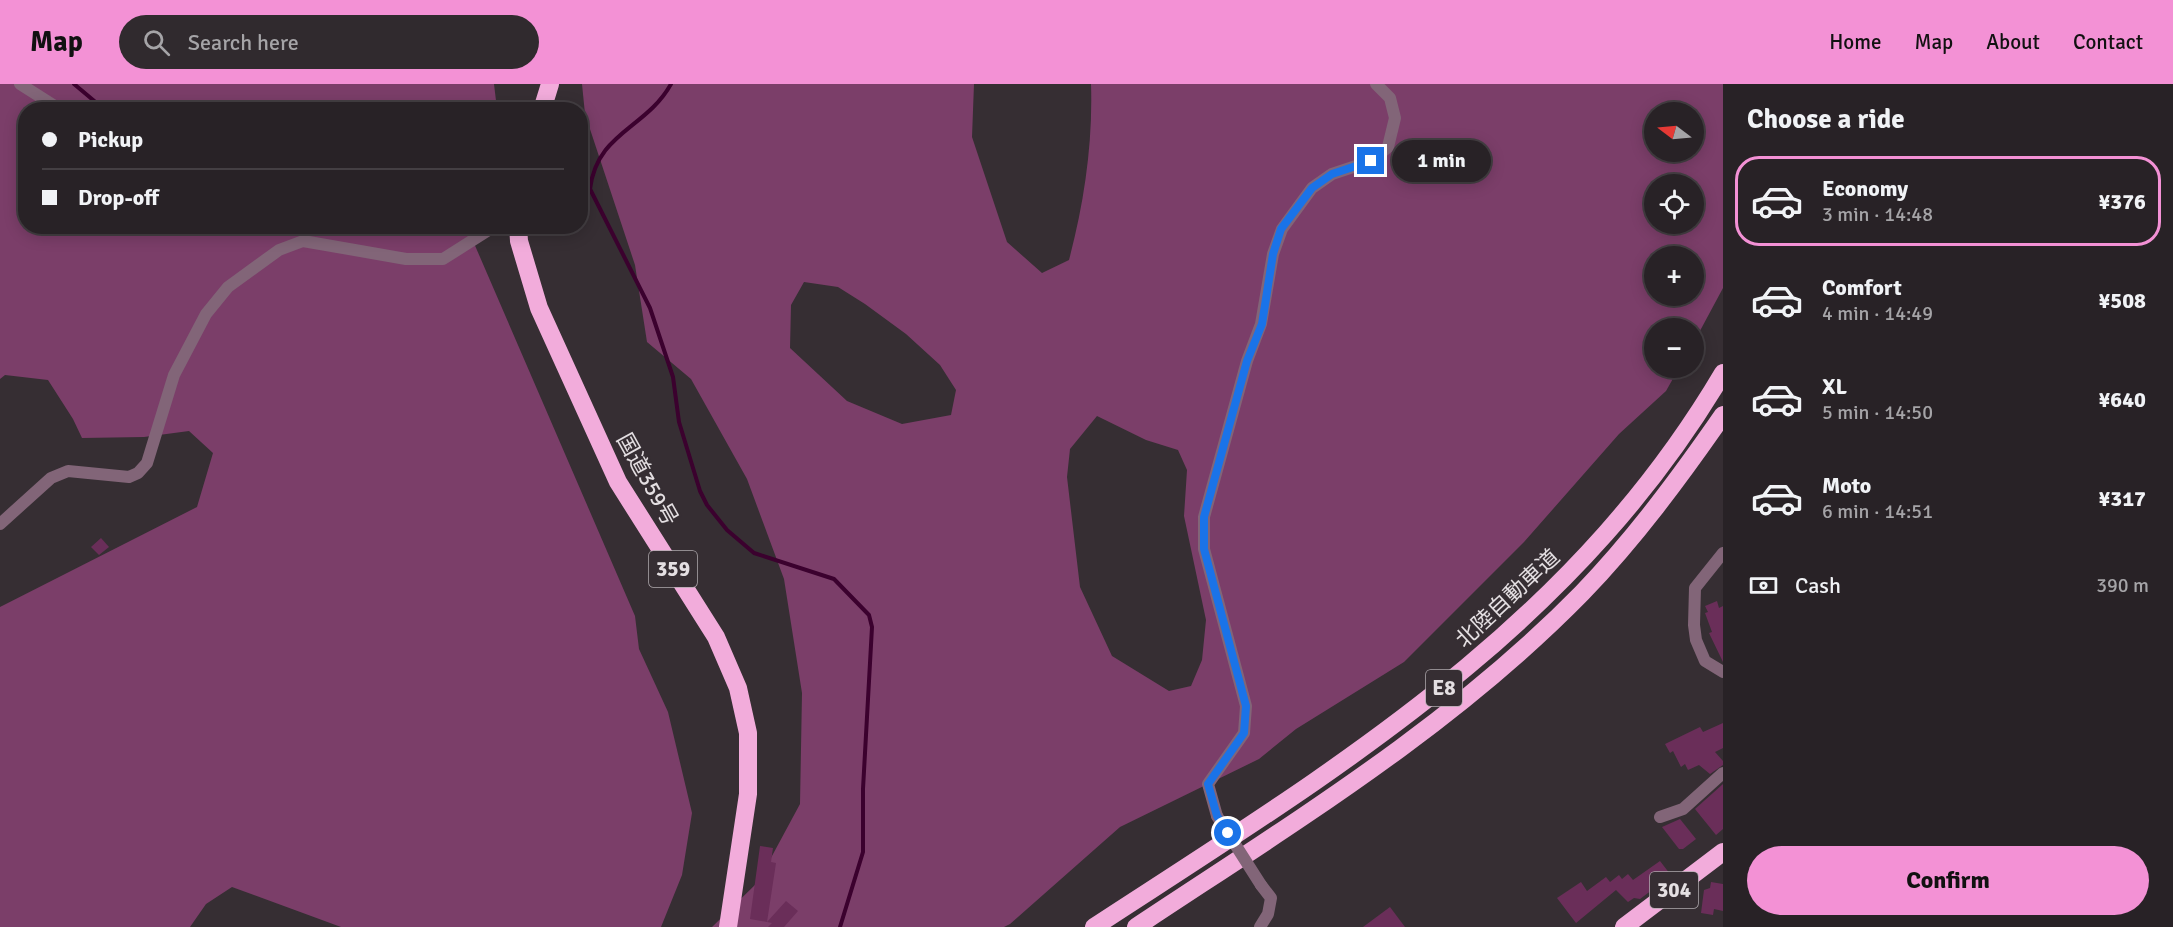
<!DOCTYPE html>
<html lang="en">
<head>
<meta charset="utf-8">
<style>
	:root { --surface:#282226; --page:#302a2e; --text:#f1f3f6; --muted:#a5a4a7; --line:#443f43; --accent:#f391d5 }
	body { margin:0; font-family:Signika,"Noto Sans JP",sans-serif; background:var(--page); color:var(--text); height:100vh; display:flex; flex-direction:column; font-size:22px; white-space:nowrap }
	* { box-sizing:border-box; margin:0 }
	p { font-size:20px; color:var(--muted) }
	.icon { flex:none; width:33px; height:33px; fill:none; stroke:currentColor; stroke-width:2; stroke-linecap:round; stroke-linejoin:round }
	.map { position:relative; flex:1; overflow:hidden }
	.sheet { display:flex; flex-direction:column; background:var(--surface); width:450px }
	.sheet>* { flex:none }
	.top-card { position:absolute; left:18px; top:18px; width:570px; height:132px; border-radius:24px; box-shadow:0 3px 15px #0003,0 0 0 2px var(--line); display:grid; align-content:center; height:132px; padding:0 24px; background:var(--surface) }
	.needle { width:39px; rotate:286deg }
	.controls { position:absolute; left:1644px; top:18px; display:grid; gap:12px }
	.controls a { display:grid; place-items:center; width:60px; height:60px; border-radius:50%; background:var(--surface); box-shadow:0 3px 15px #0003,0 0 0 2px var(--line); font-size:30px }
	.end { position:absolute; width:27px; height:27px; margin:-14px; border:8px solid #1a73e8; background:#fff; box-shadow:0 0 0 3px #fff }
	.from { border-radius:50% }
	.bubble { position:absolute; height:42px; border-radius:21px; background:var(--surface); box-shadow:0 3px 15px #0003,0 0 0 2px var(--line); font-size:20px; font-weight:700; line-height:42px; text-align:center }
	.top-card b { display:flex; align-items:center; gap:21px; height:57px; font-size:22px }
	.top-card b+b { border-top:2px solid var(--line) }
	.top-card i { width:15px; height:15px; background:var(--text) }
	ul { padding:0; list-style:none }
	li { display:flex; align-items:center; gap:18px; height:90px; margin:0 12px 9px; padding:0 12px; border:3px solid transparent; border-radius:24px }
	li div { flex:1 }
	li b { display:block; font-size:22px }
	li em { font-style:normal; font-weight:700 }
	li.on { border-color:var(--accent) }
	li>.icon { width:54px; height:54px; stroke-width:1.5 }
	h2 { padding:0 24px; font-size:27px; line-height:72px }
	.pay { display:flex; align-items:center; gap:15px; height:66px; padding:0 24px; font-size:22px }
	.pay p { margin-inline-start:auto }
	.button { display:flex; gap:12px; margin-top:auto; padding:12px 24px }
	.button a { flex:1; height:69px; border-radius:36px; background:var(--accent); color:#111; font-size:24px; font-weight:700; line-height:69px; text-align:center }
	header { display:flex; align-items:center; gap:36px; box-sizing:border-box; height:84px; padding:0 30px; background:var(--accent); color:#111 }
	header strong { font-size:28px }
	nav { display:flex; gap:33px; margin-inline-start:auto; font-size:21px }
	.search { width:420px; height:54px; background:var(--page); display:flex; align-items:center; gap:15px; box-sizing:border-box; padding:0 21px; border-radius:33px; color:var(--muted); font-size:22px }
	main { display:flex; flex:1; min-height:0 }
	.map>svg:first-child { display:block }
</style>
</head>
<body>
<header>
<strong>Map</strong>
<div class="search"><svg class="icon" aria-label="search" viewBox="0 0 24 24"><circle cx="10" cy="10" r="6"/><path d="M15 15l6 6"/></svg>Search here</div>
<nav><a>Home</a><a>Map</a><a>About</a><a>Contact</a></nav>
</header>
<main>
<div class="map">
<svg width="1723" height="843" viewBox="0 0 1723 843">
	<rect width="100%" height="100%" fill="#362e33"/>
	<!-- forest -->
	<g fill="#7b3e69" fill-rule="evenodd">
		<polygon points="0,0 494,0 497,25 26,26 26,142 467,143 635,532 639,565 668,628 692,729 682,791 661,843 341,843 232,803 206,820 190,843 0,843 0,523 197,423 213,369 189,347 144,353 82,354 73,335 48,296 5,291 0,295"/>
		<path d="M582 0H974L972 53 1007 158 1042 189 1069 176C1084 119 1093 60 1091 0H1723V204L1694 258V244H1654V284H1679L1666 307 1619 350 1524 458 1404 578 1296 645 1259 675 1120 743 1010 840 1004 843H712L758 798 800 720 802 609 784 495 747 395 691 295 647 258 635 181 585 30ZM1654 28H1694V68H1654ZM1654 100H1694V140H1654ZM1654 172H1694V212H1654ZM804 198 838 203 865 220 906 250 940 281 956 306 951 331 902 340 847 317 790 264 791 221ZM1097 332 1146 356 1178 366 1187 386 1184 432 1206 536 1202 576 1191 602 1169 607 1112 572 1080 503 1067 393 1070 365Z"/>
	</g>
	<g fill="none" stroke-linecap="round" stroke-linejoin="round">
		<!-- stream -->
		<g stroke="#3b012e" stroke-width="4">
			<polyline points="74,0 105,26"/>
			<path d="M671 0C646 45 597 48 590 105L650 224 673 293 679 338 700 407 707 421 727 446 754 469 834 495 869 531 872 543 863 705V768L840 843"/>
			<polyline points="580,106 590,105"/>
		</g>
	</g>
	<!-- building -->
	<g fill="#6a2e59">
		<polygon points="101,454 109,463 99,471 91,463"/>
		<polygon points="1717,517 1719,524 1723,522 1723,578 1709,549 1712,548 1705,529 1708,528 1705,522"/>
		<polygon points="1723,639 1723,664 1715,668 1723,677 1723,681 1710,690 1699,681 1688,686 1685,680 1681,683 1673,667 1670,669 1665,660 1700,643 1703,648"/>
		<polygon points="1723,700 1723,745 1716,751 1695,725"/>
		<polygon points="1680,735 1696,755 1683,765 1679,765 1662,743"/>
		<polygon points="760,762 773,764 771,778 776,779 767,838 750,835"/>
		<polygon points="1660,777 1670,790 1660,800 1640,815 1634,814 1628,818 1616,806 1576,839 1557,814 1581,798 1587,807 1606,793 1610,798 1619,791 1622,795 1628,790 1633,796"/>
		<polygon points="1711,798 1723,800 1723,827 1714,825 1713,831 1701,829 1704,806 1710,804"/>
		<polygon points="786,817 798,827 784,843 768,843 772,839 767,838"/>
		<polygon points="1390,823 1405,843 1363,843"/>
	</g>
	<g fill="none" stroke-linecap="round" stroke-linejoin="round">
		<!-- street -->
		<g stroke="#826578" stroke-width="12">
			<polyline points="20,0 61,26"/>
			<polyline points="0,440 51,394 68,387 129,393 138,389 147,379 174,291 206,230 228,203 279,166 303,157 406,175 443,175 495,142"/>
			<polyline points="1723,469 1695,504 1694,541 1696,556 1705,577 1723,588"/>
			<polyline points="1217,732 1208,700 1244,649 1246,622 1204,465 1204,433 1247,277 1261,240 1273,170 1282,145 1312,104 1332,90 1371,77 1388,63 1395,34 1390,14 1376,0"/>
			<polyline points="1660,733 1683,725 1723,689"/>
			<polyline points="1260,843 1268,830 1271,814 1261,801"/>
		</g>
		<!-- highway -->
		<g stroke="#f2acdb" stroke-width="18">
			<polyline points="542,26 550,0"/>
			<polyline points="518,142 519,157 539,224 618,398 716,553 738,604 748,649 748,710 728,843"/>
			<path d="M1094 843C1336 685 1571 546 1723 289"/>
			<path d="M1136 843C1291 740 1451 643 1582 509 1635 454 1680 393 1723 331"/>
			<polyline points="1624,843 1723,768"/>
		</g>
		<!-- street-bridge -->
		<polyline stroke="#826578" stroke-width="12" points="1217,732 1261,801"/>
	</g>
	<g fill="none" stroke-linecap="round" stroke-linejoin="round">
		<!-- route -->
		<polyline stroke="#1a73e8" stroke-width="8" points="1228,749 1217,732 1208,700 1244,649 1246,622 1204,465 1204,433 1247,277 1262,240 1273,170 1281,145 1312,104 1332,90 1371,77"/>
	</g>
	<g text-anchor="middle" stroke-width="4.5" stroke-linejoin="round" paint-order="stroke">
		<!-- shield labels -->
		<g fill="#362e33" stroke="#b0aaae" stroke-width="1.5">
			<rect x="649" y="467" width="48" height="36" rx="4.5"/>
			<rect x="1426" y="586" width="36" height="36" rx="4.5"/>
			<rect x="1650" y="788" width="48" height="36" rx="4.5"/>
		</g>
		<g font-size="21" font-weight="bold" fill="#e4dfe2">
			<text x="673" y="492">359</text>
			<text x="1444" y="611">E8</text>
			<text x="1674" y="813">304</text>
		</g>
		<!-- street labels -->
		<g font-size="22" fill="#e4dfe2" stroke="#362e33">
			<text transform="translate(648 395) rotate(61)" y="8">国道359号</text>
			<text transform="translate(1507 514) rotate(-43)" y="8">北陸自動車道</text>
		</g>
	</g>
</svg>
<div class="controls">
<a><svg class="needle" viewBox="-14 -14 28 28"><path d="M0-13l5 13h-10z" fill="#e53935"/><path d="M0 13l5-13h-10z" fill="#a5a4a7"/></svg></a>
<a><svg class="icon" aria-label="locate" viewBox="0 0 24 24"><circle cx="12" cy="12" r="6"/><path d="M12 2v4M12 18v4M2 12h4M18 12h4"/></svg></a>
<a>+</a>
<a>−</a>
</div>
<i class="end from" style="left:1228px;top:749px"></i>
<i class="end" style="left:1371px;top:77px"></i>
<div class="bubble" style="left:1392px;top:56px;width:99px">1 min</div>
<div class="top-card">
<b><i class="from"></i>Pickup</b>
<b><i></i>Drop-off</b>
</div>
</div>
<section class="sheet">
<h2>Choose a ride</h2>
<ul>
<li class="on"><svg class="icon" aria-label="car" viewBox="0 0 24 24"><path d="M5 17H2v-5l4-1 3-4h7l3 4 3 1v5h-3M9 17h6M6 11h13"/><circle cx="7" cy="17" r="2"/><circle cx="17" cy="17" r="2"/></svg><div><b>Economy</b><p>3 min · 14:48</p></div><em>¥376</em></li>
<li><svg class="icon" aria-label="car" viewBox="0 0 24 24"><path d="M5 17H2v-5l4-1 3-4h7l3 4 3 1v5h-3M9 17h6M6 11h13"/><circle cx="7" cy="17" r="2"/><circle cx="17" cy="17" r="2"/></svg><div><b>Comfort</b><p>4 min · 14:49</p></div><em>¥508</em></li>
<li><svg class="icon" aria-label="car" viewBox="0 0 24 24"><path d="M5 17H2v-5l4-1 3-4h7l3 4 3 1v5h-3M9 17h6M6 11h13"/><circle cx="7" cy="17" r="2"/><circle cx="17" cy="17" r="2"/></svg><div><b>XL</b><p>5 min · 14:50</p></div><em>¥640</em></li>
<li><svg class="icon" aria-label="car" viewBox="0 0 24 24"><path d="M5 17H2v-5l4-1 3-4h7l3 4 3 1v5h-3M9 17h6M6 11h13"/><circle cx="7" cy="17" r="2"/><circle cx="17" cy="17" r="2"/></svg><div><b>Moto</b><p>6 min · 14:51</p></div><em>¥317</em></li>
</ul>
<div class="pay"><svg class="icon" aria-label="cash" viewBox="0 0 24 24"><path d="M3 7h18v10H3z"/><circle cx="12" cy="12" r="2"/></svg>Cash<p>390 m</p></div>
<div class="button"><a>Confirm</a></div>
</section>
</main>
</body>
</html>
